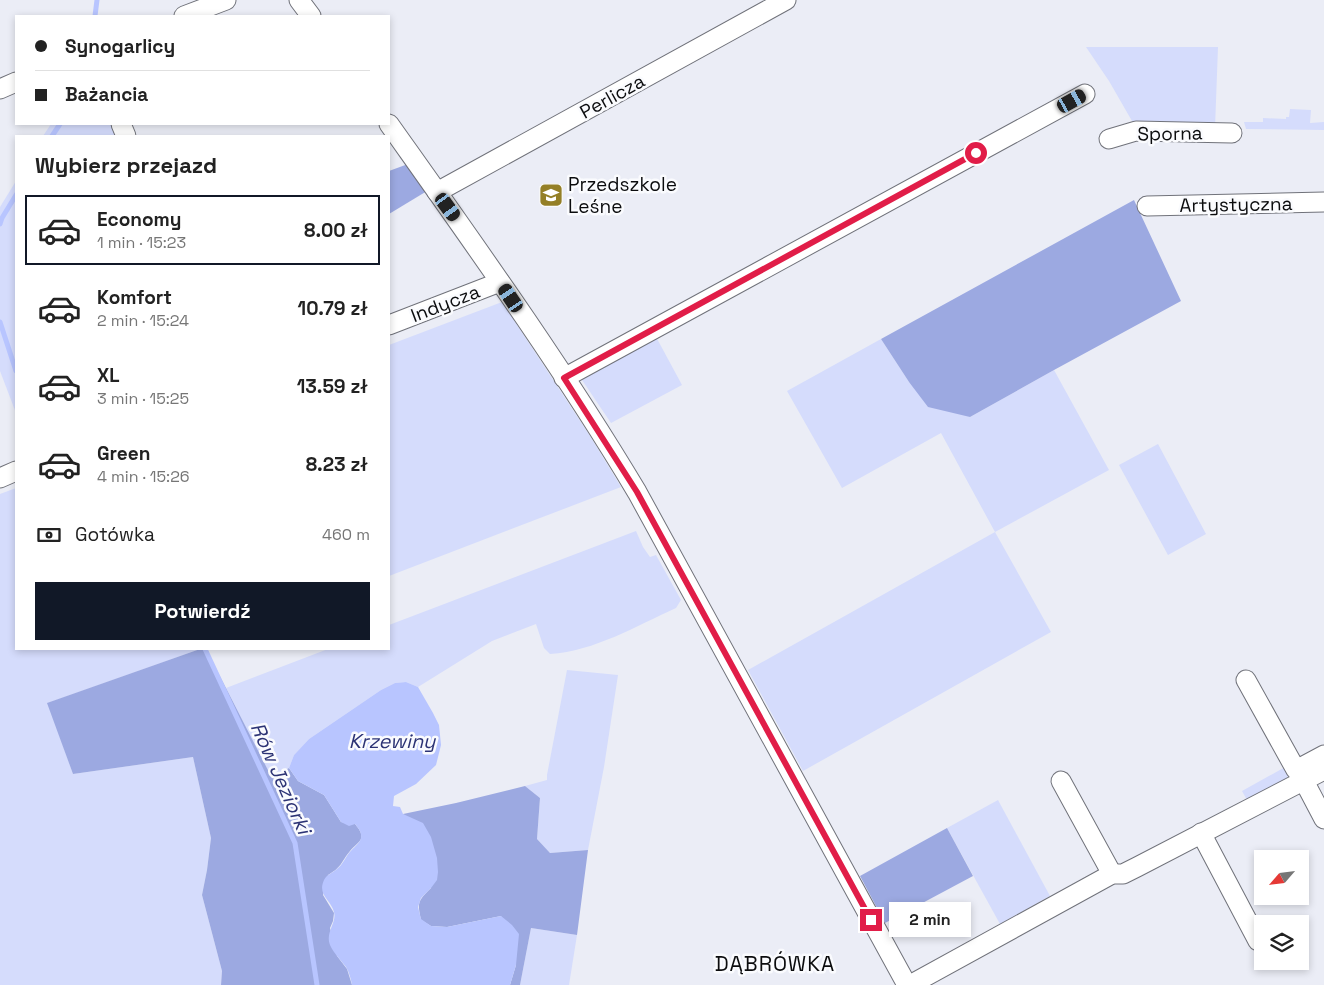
<!DOCTYPE html>
<html lang="pl">
<head>
<meta charset="utf-8">
<style>
	:root { --surface:#fff; --page:#f6f6f6; --text:#222; --muted:#767676; --line:#e0e0e0; --accent:#111827 }
	body { margin:0; font-family:"Space Grotesk",sans-serif; background:var(--page); color:var(--text); height:100vh; display:flex; flex-direction:column; font-size:19px; white-space:nowrap }
	* { box-sizing:border-box; margin:0 }
	p { font-size:16px; color:var(--muted) }
	.icon { flex:none; width:28px; height:28px; fill:none; stroke:currentColor; stroke-width:2; stroke-linecap:round; stroke-linejoin:round }
	.map { position:relative; flex:1; overflow:hidden }
	.side { position:absolute; left:15px; top:135px; width:375px; height:515px; display:flex; flex-direction:column; background:var(--surface); border-radius:0px; box-shadow:0 2px 8px #0003 }
	.side>* { flex:none }
	.guide { position:absolute; left:15px; top:15px; width:375px; height:110px; border-radius:0px; box-shadow:0 2px 8px #0003; display:grid; align-content:center; height:110px; padding:0 20px; background:var(--surface) }
	.needle { width:32px; rotate:242deg }
	.controls { position:absolute; left:1254px; top:850px; display:grid; gap:10px }
	.controls a { display:grid; place-items:center; width:55px; height:55px; border-radius:0px; background:var(--surface); box-shadow:0 2px 8px #0003; font-size:25px }
	.end { position:absolute; width:22px; height:22px; margin:-11px; border:6px solid #e11d48; background:#fff; box-shadow:0 0 0 2px #fff }
	.from { border-radius:50% }
	.bubble { position:absolute; height:35px; border-radius:0px; background:var(--surface); box-shadow:0 2px 8px #0003; font-size:16px; font-weight:800; line-height:35px; text-align:center }
	.car { position:absolute; width:15px; height:30px; margin:-15px -8px; border-radius:6px; box-shadow:0 0 4px 1px #0007; background:linear-gradient(#222 24%,#8ab4d8 0 40%,#222 0 76%,#8ab4d8 0 86%,#222 0) }
	.guide b { display:flex; align-items:center; gap:18px; height:48px; font-size:19px }
	.guide b+b { border-top:1px solid var(--line) }
	.guide i { width:12px; height:12px; background:var(--text) }
	ul { padding:0; list-style:none }
	li { display:flex; align-items:center; gap:15px; height:70px; margin:0 10px 8px; padding:0 10px; border:2px solid transparent; border-radius:0px }
	li div { flex:1 }
	li b { display:block; font-size:19px }
	li em { font-style:normal; font-weight:800 }
	li.selected { border-color:var(--accent) }
	li>.icon { width:45px; height:45px; stroke-width:1.5 }
	h2 { padding:0 20px; font-size:22px; line-height:60px }
	.pay { display:flex; align-items:center; gap:12px; height:55px; padding:0 20px; font-size:19px }
	.pay p { margin-inline-start:auto }
	.button { display:flex; gap:10px; margin-top:auto; padding:10px 20px }
	.button a { flex:1; height:58px; border-radius:0px; background:var(--accent); color:#fff; font-size:20px; font-weight:800; line-height:58px; text-align:center }
	.map>svg:first-child { display:block }
</style>
</head>
<body>
<div class="map">
<svg width="1324" height="985" viewBox="0 0 1324 985">
	<rect width="100%" height="100%" fill="#ebedf6"/>
	<!-- green -->
	<g fill="#d5dcfc">
		<polygon points="1086,47 1218,47 1215,128 1145,128 1132,121 1109,81"/>
		<polygon points="1290,109 1311,110 1310,123 1324,122 1324,130 1246,129 1244,122 1263,122 1263,118 1286,119 1286,117 1289,117"/>
		<polygon points="51,124 112,124 117,136 43,136"/>
		<polygon points="16,181 16,413 0,371 0,207"/>
		<polygon points="502,302 590,436 621,487 389,576 389,345"/>
		<polygon points="655,335 682,385 611,423 580,377"/>
		<polygon points="881,339 909,382 970,417 1054,370 1109,470 995,532 1051,632 803,771 748,670 995,532 941,433 842,488 787,391"/>
		<polygon points="1158,444 1206,534 1168,555 1119,465"/>
		<polygon points="16,488 16,649 200,649 48,703 73,774 193,757 211,838 207,870 202,895 222,971 221,985 0,985 0,494"/>
		<path d="M636 531 643 547 650 557 656 555 681 600 676 608C636 626 595 651 550 654L544 648 536 624 492 641 418 687 406 682 395 683 381 690 309 739 294 755 289 768 272 779 226 688 328 649H389V625Z"/>
		<polygon points="567,670 618,675 604,767 588,850 550,853 537,839 540,798 525,786 547,780 547,775"/>
		<polygon points="1287,766 1288,773 1287,781 1248,802 1242,791"/>
		<polygon points="998,800 1050,896 1000,924 947,828"/>
		<polygon points="531,928 577,935 569,985 520,985"/>
	</g>
	<!-- forest -->
	<g fill="#9ca9e1">
		<polygon points="408,164 427,191 389,214 389,171"/>
		<polygon points="1134,200 1181,301 1054,370 970,417 928,407 909,382 881,339"/>
		<path d="M200 649H206L272 778 289 768 298 781 324 795 341 822 355 824C358 828 363 833 361 839 359 843 353 847 350 851 341 862 342 867 328 875L323 895 334 913 333 921 330 928 337 956 347 969 352 985H221L222 971 202 895 207 870 211 838 193 757 73 774 47 703Z"/>
		<path d="M525 786 540 798 537 839 550 853 588 850 577 935 531 928 520 985H510L516 965 501 916 447 927 431 926 421 920C417 902 418 901 431 888L403 814 456 803Z"/>
		<polygon points="947,828 973,876 885,923 860,876"/>
	</g>
	<!-- water -->
	<path fill="#b8c5ff" d="M406 682 418 687 433 713 439 725 441 745 436 765 416 784 394 796 393 806 400 807 403 814 423 823 431 837 437 858 438 872 437 880 431 888 421 898 418 907 421 919 431 926 447 927 501 916 512 925 519 934 516 965 510 985H352C351 979 349 972 346 967 341 960 334 954 330 945 325 932 337 923 334 912 331 900 317 895 324 880 327 874 333 873 338 868 343 864 345 858 349 853 353 848 360 843 361 838 362 832 358 828 355 824L349 826 341 822 324 795 298 781 289 768 294 755 309 739 381 690 395 683Z"/>
	<g fill="none" stroke-linecap="round" stroke-linejoin="round">
		<!-- stream -->
		<g stroke="#b8c5ff" stroke-width="5">
			<polyline points="95,16 97,0"/>
			<polyline points="52,136 60,124"/>
			<polyline points="0,224 2,218 16,195"/>
			<polyline points="0,322 16,371"/>
			<polyline points="205,649 295,843 317,985"/>
		</g>
		<!-- minor casing -->
		<g stroke="#70727a" stroke-width="21">
			<g id="minor">
				<polyline points="299,0 311,16"/>
				<polyline points="184,16 226,0"/>
				<polyline points="0,89 16,82"/>
				<polyline points="121,124 126,136"/>
				<path d="M389 124C474 244 561 365 637 492L907 985"/>
				<polyline points="1109,139 1136,131 1232,133"/>
				<polyline points="437,192 786,0"/>
				<polyline points="1147,206 1324,202"/>
				<polyline points="389,325 500,282"/>
				<polyline points="564,378 1085,94"/>
				<polyline points="0,478 16,471"/>
				<polyline points="1246,680 1296,770 1324,755"/>
				<polyline points="1061,781 1112,874"/>
				<polyline points="1304,781 1324,819"/>
				<polyline points="1201,833 1258,941"/>
				<polyline points="910,985 1112,874 1123,874 1137,867 1324,770"/>
			</g>
		</g>
		<!-- minor -->
		<use href="#minor" stroke="#fff" stroke-width="19"/>
	</g>
	<g fill="none" stroke-linecap="round" stroke-linejoin="round">
		<!-- route -->
		<polyline stroke="#e11d48" stroke-width="6" points="871,920 637,492 564,378 976,153"/>
	</g>
	<!-- icons -->
	<defs>
		<g id="school-square" transform="scale(1.25)"><rect x="-9" y="-9" width="18" height="18" rx="4" fill="#947f26" stroke="#fafbfe"/><path d="M0-5L7-2L0 1L-7-2ZM-4 1L0 2.5L4 1V4Q0 6-4 4Z" fill="#fff"/></g>
	</defs>
	<g fill-rule="evenodd">
		<use href="#school-square" x="551" y="195"/>
	</g>
	<g text-anchor="middle" stroke-width="5" stroke-linejoin="round" paint-order="stroke">
		<!-- street labels -->
		<g font-size="19" fill="#0b0c0e" stroke="#fafbfe">
			<text transform="translate(612 96) rotate(-29)" y="7">Perlicza</text>
			<text transform="translate(1170 133) rotate(-1)" y="7">Sporna</text>
			<text transform="translate(1236 204) rotate(-1)" y="7">Artystyczna</text>
			<text transform="translate(445 303) rotate(-21)" y="7">Indycza</text>
		</g>
		<!-- poi labels -->
		<g font-size="19" fill="#0b0c0e" stroke="#fafbfe" text-anchor="start">
			<text x="568" y="191">Przedszkole<tspan x="568" dy="22">Leśne</tspan></text>
		</g>
		<!-- water labels -->
		<g font-size="20" font-style="italic" fill="#2c3375" stroke="#fafbfe">
			<text x="392" y="748">Krzewiny</text>
			<text transform="translate(281 778) rotate(66)" y="7">Rów Jeziorki</text>
		</g>
		<!-- quarter labels -->
		<g font-size="21" letter-spacing="1" fill="#0b0c0e" stroke="#fafbfe">
			<text x="775" y="971">DĄBRÓWKA</text>
		</g>
	</g>
</svg>
<div class="controls">
<a><svg class="needle" viewBox="-14 -14 28 28"><path d="M0-13l5 13h-10z" fill="#e53935"/><path d="M0 13l5-13h-10z" fill="#767676"/></svg></a>
<a><svg class="icon" aria-label="layers" viewBox="0 0 24 24"><path d="M12 4l9 5-9 5-9-5zM3 14l9 5 9-5"/></svg></a>
</div>
<i class="end from" style="left:976px;top:153px"></i>
<i class="end" style="left:871px;top:920px"></i>
<div class="bubble" style="left:889px;top:902px;width:82px">2 min</div>
<i class="car" style="left:1072px;top:101px;rotate:61deg"></i>
<i class="car" style="left:448px;top:207px;rotate:144deg"></i>
<i class="car" style="left:511px;top:298px;rotate:326deg"></i>
<div class="guide">
<b><i class="from"></i>Synogarlicy</b>
<b><i></i>Bażancia</b>
</div>
<section class="side">
<h2>Wybierz przejazd</h2>
<ul>
<li class="selected"><svg class="icon" aria-label="car" viewBox="0 0 24 24"><path d="M5 17H2v-5l4-1 3-4h7l3 4 3 1v5h-3M9 17h6M6 11h13"/><circle cx="7" cy="17" r="2"/><circle cx="17" cy="17" r="2"/></svg><div><b>Economy</b><p>1 min · 15:23</p></div><em>8.00 zł</em></li>
<li><svg class="icon" aria-label="car" viewBox="0 0 24 24"><path d="M5 17H2v-5l4-1 3-4h7l3 4 3 1v5h-3M9 17h6M6 11h13"/><circle cx="7" cy="17" r="2"/><circle cx="17" cy="17" r="2"/></svg><div><b>Komfort</b><p>2 min · 15:24</p></div><em>10.79 zł</em></li>
<li><svg class="icon" aria-label="car" viewBox="0 0 24 24"><path d="M5 17H2v-5l4-1 3-4h7l3 4 3 1v5h-3M9 17h6M6 11h13"/><circle cx="7" cy="17" r="2"/><circle cx="17" cy="17" r="2"/></svg><div><b>XL</b><p>3 min · 15:25</p></div><em>13.59 zł</em></li>
<li><svg class="icon" aria-label="car" viewBox="0 0 24 24"><path d="M5 17H2v-5l4-1 3-4h7l3 4 3 1v5h-3M9 17h6M6 11h13"/><circle cx="7" cy="17" r="2"/><circle cx="17" cy="17" r="2"/></svg><div><b>Green</b><p>4 min · 15:26</p></div><em>8.23 zł</em></li>
</ul>
<div class="pay"><svg class="icon" aria-label="cash" viewBox="0 0 24 24"><path d="M3 7h18v10H3z"/><circle cx="12" cy="12" r="2"/></svg>Gotówka<p>460 m</p></div>
<div class="button"><a>Potwierdź</a></div>
</section>
</div>
</body>
</html>
